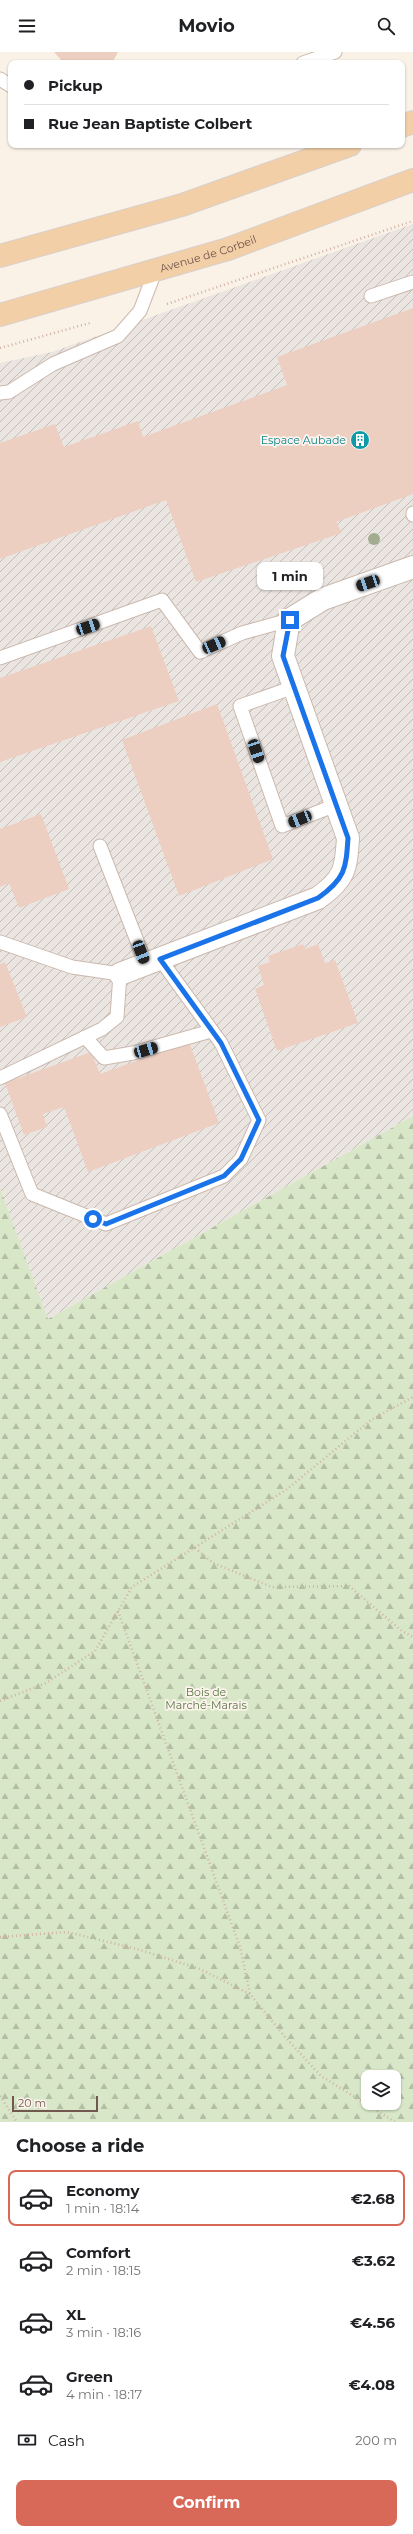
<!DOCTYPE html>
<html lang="en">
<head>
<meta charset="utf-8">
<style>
	:root { --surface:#fff; --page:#f2f2f2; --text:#202124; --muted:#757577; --line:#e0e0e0; --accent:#d86959 }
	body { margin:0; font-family:Montserrat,sans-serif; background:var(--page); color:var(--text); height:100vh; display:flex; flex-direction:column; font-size:15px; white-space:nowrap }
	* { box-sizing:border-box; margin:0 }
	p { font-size:13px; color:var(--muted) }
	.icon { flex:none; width:22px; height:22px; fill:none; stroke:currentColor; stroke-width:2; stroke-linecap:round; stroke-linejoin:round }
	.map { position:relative; height:2070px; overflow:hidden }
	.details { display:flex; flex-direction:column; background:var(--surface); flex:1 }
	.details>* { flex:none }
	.guide { position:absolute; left:8px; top:8px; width:397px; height:88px; border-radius:8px; box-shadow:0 1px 3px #0004; display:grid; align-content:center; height:88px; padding:0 16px; background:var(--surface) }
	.buttons { position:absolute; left:361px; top:2018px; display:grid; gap:8px }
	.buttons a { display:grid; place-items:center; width:40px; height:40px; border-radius:8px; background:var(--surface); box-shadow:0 1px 3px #0004; font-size:20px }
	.scale { position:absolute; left:12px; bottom:10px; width:86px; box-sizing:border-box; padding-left:4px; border:2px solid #72574e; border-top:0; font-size:11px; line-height:14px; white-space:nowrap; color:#72574e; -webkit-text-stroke:3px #fdf5ed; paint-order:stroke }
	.end { position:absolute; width:18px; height:18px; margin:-9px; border:5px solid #1a73e8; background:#fff; box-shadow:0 0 0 2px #fff }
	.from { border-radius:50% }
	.bubble { position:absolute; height:28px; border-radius:8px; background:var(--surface); box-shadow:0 1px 3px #0004; font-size:13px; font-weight:700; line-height:28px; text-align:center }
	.car { position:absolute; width:12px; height:24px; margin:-12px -6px; border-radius:5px; box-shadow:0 0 3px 1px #0007; background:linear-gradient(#222 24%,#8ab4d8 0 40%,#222 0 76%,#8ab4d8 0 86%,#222 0) }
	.guide b { display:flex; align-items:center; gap:14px; height:38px; font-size:15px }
	.guide b+b { border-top:1px solid var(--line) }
	.guide i { width:10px; height:10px; background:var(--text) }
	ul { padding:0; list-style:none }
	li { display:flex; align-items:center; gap:12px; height:56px; margin:0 8px 6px; padding:0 8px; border:2px solid transparent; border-radius:8px }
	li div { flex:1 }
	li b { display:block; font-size:15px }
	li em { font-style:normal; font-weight:700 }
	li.on { border-color:var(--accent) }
	li>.icon { width:36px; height:36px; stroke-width:1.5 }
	h2 { padding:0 16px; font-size:18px; line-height:48px }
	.pay { display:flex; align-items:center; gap:10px; height:44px; padding:0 16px; font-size:15px }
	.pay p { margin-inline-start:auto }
	.primary-button { display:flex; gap:8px; margin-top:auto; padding:8px 16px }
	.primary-button a { flex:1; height:46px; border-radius:8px; background:var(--accent); color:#fff; font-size:16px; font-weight:700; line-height:46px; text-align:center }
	header { display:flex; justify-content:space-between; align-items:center; height:52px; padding:0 16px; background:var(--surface); font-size:18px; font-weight:700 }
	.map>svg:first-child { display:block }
</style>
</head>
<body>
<header><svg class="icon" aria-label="menu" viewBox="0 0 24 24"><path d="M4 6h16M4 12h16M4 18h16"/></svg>Movio<svg class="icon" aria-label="search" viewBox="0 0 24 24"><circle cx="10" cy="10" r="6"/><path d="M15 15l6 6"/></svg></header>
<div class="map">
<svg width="413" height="2070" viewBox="0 0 413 2070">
	<defs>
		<pattern id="industrial-furrows" width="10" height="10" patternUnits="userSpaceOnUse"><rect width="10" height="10" fill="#ebe5e1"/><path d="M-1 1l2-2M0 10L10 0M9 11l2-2" fill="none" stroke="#c3bcb9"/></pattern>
		<pattern id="forest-firs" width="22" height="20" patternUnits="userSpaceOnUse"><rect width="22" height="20" fill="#d7e7c7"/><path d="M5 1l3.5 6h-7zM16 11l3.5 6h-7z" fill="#b3bea4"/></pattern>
	</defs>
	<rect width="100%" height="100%" fill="#faf1e7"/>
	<!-- industrial -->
	<polygon fill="url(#industrial-furrows)" points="413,172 413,1064 48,1267 0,1136 0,311 52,300"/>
	<!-- forest -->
	<path fill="url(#forest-firs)" fill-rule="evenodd" d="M413 1064V2070H0V1136L48 1267ZM368 2025H394V2051H368Z"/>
	<!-- building -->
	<g fill="#edcfc2">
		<polygon points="54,0 118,0 112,11 64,11"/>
		<polygon points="413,256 413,442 336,470 342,481 196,530 166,448 0,507 0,391 55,372 64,395 138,369 143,385 287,333 277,305"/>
		<polygon points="151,574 179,649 0,710 0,626"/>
		<polygon points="217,652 273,807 179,844 122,688"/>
		<polygon points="41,762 69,837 19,856 9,831 0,835 0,777"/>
		<polygon points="303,892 305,897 318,892 325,911 335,908 358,971 277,999 255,937 264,933 258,914 270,910 268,904"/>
		<polygon points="5,910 27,965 0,975 0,912"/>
		<polygon points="189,990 219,1071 88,1120 64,1055 43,1062 47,1075 24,1083 5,1031 91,1000 100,1022"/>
	</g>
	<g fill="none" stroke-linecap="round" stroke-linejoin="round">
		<!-- service casing -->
		<g stroke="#cbb9ae" stroke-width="15">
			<g id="service">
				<polyline points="303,11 335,0"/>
				<polyline points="0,27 11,34"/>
				<polyline points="371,244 413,230"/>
				<polyline points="0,341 9,340 53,312 118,284 140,259 156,217"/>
				<polyline points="413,461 413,463"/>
				<polyline points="0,606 162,548 200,600 242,581 289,568"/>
				<polyline points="294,635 240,654 282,774 336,753"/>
				<polyline points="100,794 146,912"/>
				<polyline points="0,890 72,915 120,922 117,965 102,977 0,1026"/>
				<polyline points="85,985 104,1006 133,1001 211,979"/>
				<polyline points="0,1062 32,1142 106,1172 224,1124 241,1107 259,1068 221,991 160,907"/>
			</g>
		</g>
		<!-- minor casing -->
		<g stroke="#cbb9ae" stroke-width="24">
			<path id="minor" d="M120 922 318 846C345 827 346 817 348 786L283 604 289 568 323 547 413 515"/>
		</g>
		<!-- primary casing -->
		<g stroke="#d8d0cd" stroke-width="24">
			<g id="primary">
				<polyline points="402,74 413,70"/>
				<polyline points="0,204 182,153 350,93"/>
				<path id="s1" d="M0 263 228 197 413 128"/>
			</g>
		</g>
		<!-- path -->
		<g stroke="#d2b2a5" stroke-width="2.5" stroke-dasharray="1 3" stroke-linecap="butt">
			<polyline points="167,252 413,169"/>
			<polyline points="0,296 90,271"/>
			<polyline points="195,1496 213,1511 272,1535 349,1534 402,1579 413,1585"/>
			<polyline points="118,1559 240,1895 250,1942 285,1985 321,2024 395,2070"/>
			<polyline points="0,1649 46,1631 95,1599 132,1535 286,1438 371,1368 413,1345"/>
			<polyline points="0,1885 67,1880 137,1897 200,1917 250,1942"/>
			<polyline points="0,2044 17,2070"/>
		</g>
		<!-- service -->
		<use href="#service" stroke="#fff" stroke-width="13"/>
		<!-- minor -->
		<use href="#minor" stroke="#fff" stroke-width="22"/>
		<!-- primary -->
		<use href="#primary" stroke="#f2cfa6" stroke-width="22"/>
	</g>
	<!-- trees -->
	<circle fill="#a2ad8f" cx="374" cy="487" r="6"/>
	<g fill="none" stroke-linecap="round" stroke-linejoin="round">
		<!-- route -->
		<path stroke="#1a73e8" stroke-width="5" d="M93 1167 106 1172 224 1124 241 1107 259 1068 221 991 160 907 318 846C345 827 346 817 348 786L283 604 290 568"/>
	</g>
	<!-- icons -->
	<defs>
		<g id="building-disc" transform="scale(1)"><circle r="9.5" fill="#0f9aa8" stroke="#fdf5ed"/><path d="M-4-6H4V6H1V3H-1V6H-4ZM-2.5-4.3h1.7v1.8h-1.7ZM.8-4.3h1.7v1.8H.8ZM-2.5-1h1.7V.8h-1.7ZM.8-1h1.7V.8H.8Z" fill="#fff"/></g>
	</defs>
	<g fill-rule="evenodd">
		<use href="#building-disc" x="360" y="388"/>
	</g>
	<g text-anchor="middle" stroke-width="3.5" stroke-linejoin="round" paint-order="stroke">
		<!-- street labels -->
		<g font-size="11" fill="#72574e" stroke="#fdf5ed">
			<text dy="4" stroke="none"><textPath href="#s1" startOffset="217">Avenue de Corbeil</textPath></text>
		</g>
		<!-- culture labels -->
		<g font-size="11" fill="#0d838f" stroke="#fdf5ed" text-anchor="end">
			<text x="346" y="392">Espace Aubade</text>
		</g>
		<!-- park labels -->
		<g font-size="11" fill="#5a7647" stroke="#fdf5ed">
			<text x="206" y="1644">Bois de<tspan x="206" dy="13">Marché-Marais</tspan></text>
		</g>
	</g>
</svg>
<div class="buttons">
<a><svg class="icon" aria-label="layers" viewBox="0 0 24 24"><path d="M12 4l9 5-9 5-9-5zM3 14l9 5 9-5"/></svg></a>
</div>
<div class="scale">20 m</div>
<i class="end from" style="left:93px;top:1167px"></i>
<i class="end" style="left:290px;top:568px"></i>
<div class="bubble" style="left:257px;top:510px;width:66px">1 min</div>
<i class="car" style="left:368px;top:531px;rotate:251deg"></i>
<i class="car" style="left:88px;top:575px;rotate:71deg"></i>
<i class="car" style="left:214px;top:593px;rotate:66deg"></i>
<i class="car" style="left:256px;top:699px;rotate:161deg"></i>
<i class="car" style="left:300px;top:767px;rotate:248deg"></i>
<i class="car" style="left:141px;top:900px;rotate:159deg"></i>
<i class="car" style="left:146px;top:998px;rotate:74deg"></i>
<div class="guide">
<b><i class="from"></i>Pickup</b>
<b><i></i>Rue Jean Baptiste Colbert</b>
</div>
</div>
<section class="details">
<h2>Choose a ride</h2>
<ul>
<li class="on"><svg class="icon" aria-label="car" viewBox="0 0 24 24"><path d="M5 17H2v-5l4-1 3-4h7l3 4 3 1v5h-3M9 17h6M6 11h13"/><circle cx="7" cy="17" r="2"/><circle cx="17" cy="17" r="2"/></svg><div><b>Economy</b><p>1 min · 18:14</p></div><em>€2.68</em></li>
<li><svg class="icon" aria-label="car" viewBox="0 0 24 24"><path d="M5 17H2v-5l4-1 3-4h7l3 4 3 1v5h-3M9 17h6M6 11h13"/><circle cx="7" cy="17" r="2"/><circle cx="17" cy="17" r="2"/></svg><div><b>Comfort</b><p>2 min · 18:15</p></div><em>€3.62</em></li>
<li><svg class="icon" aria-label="car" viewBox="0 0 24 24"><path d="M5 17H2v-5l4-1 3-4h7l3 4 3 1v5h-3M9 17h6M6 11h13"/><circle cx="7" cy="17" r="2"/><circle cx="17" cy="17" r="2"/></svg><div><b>XL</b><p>3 min · 18:16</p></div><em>€4.56</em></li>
<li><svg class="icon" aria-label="car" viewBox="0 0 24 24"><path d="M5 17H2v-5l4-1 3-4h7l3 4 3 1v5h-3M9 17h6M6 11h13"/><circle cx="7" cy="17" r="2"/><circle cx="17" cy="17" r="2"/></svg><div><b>Green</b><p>4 min · 18:17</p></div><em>€4.08</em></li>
</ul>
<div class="pay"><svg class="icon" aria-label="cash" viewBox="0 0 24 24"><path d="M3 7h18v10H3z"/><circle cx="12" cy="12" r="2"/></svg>Cash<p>200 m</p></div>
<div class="primary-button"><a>Confirm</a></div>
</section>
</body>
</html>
